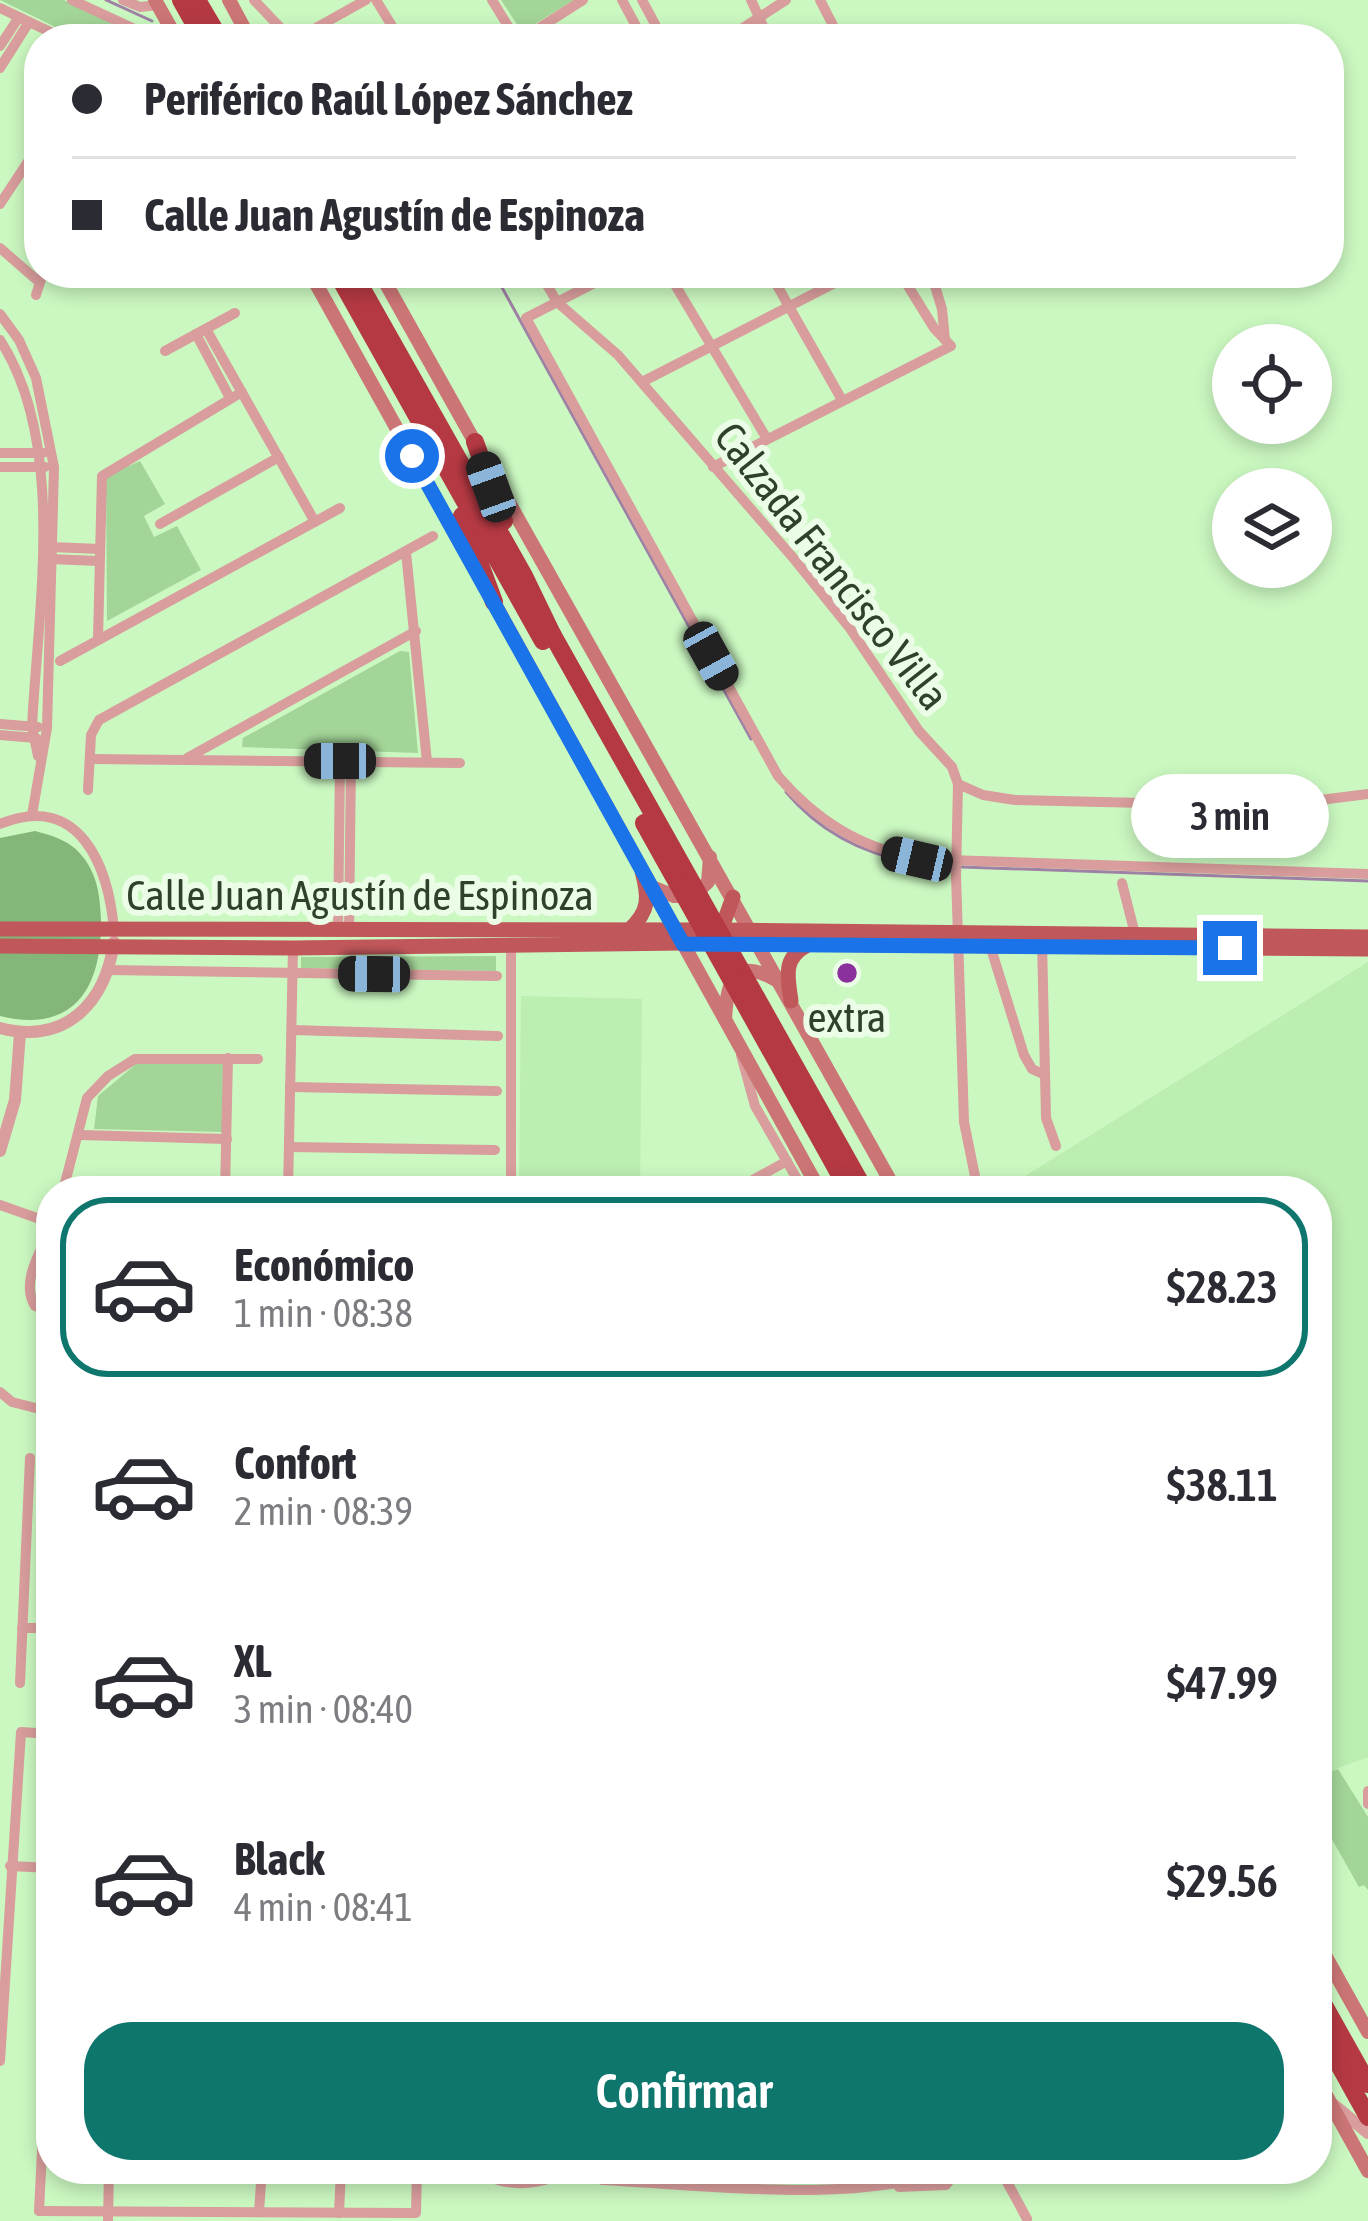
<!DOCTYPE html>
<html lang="es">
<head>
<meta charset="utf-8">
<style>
	:root { --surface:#fff; --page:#f7f7f7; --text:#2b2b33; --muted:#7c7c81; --line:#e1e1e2; --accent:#0f766e }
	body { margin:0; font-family:"Asap Condensed",sans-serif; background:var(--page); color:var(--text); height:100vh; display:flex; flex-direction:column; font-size:45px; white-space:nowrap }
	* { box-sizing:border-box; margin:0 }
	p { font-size:39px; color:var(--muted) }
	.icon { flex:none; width:66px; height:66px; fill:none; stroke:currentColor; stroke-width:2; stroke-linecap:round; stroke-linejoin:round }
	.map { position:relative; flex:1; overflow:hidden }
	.drawer { position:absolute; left:36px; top:1176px; width:1296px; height:1008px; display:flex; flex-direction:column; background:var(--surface); border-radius:48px; box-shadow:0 6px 18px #0003 }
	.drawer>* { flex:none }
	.guide { position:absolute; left:24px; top:24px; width:1320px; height:264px; border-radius:48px; box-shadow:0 6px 18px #0003; display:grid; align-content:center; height:264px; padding:0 48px; background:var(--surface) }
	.controls { position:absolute; left:1212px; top:324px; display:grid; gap:24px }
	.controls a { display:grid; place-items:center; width:120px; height:120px; border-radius:50%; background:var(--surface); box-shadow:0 6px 18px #0003; font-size:60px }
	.end { position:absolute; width:54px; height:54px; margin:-27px; border:15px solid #1a73e8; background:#fff; box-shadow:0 0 0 6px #fff }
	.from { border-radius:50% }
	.bubble { position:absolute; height:84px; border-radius:42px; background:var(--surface); box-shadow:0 6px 18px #0003; font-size:39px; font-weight:600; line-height:84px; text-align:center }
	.car { position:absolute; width:36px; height:72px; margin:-36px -18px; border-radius:15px; box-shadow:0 0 9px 3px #0007; background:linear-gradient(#222 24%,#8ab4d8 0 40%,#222 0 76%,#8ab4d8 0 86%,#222 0) }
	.guide b { display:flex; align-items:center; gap:42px; height:114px; font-size:45px }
	.guide b+b { border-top:3px solid var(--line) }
	.guide i { width:30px; height:30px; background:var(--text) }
	ul { padding:21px 0 0; list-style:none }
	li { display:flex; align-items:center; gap:36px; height:180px; margin:0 24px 18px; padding:0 24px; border:6px solid transparent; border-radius:48px }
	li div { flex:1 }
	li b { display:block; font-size:45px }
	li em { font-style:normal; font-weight:600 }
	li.current { border-color:var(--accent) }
	li>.icon { width:108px; height:108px; stroke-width:1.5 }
	.primary-button { display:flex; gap:24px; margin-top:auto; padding:24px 48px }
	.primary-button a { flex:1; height:138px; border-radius:48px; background:var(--accent); color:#fff; font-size:48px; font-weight:600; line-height:138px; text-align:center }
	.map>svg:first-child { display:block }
</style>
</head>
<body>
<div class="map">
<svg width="1368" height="2221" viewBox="0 0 1368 2221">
	<rect width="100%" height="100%" fill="#cbf8c1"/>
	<!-- built -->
	<g fill="#bcedb1">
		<polygon points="1368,962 1368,1757 1317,1776 1317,1191 1001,1191"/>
		<polygon points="521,996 642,999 640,1191 519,1191"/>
	</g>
	<!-- green -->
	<g fill="#a3d598">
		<polygon points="0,0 64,0 148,39 80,39"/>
		<polygon points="501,0 574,0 522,32"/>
		<polygon points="140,461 165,504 144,516 154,537 177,526 201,570 107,621 106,476"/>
		<polygon points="400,651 409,652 418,753 242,747 243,738"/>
		<polygon points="496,956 496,971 301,968 301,957"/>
		<polygon points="136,1064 223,1064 222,1132 94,1129 98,1096"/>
		<polygon points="1338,1769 1368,1817 1368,1890 1364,1885 1359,1887 1317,1813 1317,1776"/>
	</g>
	<!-- forest -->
	<path fill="#84b579" d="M35 831C54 836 71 841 83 857 98 876 100 897 101 920 102 988 74 1034 0 1016V838Z"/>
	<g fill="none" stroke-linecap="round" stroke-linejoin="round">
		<!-- stream -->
		<g stroke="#9e81a4" stroke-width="3">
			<polyline points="106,0 152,21"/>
			<polyline points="494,273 751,739"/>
			<path d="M786 792C819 831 861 853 910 862"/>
			<polyline points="932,865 952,866"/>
			<polyline points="962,867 1368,881"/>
		</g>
		<!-- minor -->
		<g stroke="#d89d9c" stroke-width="10">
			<polyline points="72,0 154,38"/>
			<polyline points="123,0 140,7 158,5"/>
			<polyline points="254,0 291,39"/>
			<polyline points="376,0 400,39"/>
			<polyline points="492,0 516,39"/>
			<polyline points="622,0 643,39"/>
			<polyline points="642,0 663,39"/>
			<polyline points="751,0 769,39"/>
			<polyline points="820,0 840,39"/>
			<polyline points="0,8 65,39"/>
			<polyline points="296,39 366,0"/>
			<polyline points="522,39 583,0"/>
			<polyline points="726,39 786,0"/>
			<polyline points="0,46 19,17"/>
			<polyline points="0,68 29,22"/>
			<polyline points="0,204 39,145"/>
			<polyline points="0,248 38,281"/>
			<polyline points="540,273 557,302 618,355 795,560 849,627 919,731 952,767 958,784 956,875 964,1122 978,1191"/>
			<path d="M614 273 526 318 778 776C817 821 858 846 917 859L1368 874"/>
			<polyline points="668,273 767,439"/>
			<polyline points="770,273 842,400"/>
			<polyline points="931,273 942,309 945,340"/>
			<polyline points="36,295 43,273"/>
			<polyline points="0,314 19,340 36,378 54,467 47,728 32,815"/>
			<polyline points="206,329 315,522"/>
			<polyline points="196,334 230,398"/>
			<path d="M0 340C67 443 38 607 32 727L38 756"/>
			<polyline points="165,351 235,313"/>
			<polyline points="642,382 854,273"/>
			<polyline points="0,453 43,453"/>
			<polyline points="0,467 45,467"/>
			<polyline points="713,467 951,346 934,328 900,273"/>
			<polyline points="160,524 279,457"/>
			<polyline points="50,547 100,549"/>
			<polyline points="406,552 427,762"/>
			<polyline points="49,559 99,561"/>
			<polyline points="98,639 102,476 242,392"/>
			<polyline points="60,661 340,508"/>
			<polyline points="0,724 38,727"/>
			<polyline points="0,735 36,738"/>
			<polyline points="187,758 416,631"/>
			<polyline points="90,759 460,763"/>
			<polyline points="958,784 983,795 1015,800 1273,806 1368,794"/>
			<polyline points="88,790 91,735 99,720 433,536"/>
			<path d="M0 824C80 791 109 867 114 931"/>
			<polyline points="1122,883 1136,938"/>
			<polyline points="338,932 340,761"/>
			<polyline points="349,932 351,762"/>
			<polyline points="1042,941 1046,1118 1056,1146"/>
			<polyline points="989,942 1024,1055 1032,1069 1043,1074"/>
			<polyline points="108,970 497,976"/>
			<polyline points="292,1030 498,1036"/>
			<polyline points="741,1055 755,1106 804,1191"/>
			<polyline points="290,1087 497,1091"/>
			<polyline points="80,1135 227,1139"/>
			<polyline points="289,1147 495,1150"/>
			<polyline points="63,1191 87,1098 108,1076 135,1059 258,1059"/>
			<polyline points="225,1191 228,1058"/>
			<polyline points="288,1191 293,948"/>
			<polyline points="511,1191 511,947"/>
			<polyline points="733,1191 787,1161"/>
			<polyline points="0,1205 51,1223"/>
			<path d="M51 1227C41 1251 20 1282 35 1306L51 1311"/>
			<polyline points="0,1392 12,1402 51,1412"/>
			<polyline points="22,1628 51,1628"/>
			<polyline points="20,1683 30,1458"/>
			<polyline points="1368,1791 1368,1804"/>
			<polyline points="10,1866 51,1868"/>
			<polyline points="0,2061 21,1732 51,1734"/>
			<path d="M487 2169 491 2177C511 2187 547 2185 564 2169"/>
			<polyline points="1000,2169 1027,2219"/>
			<path d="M602 2180C704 2185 856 2205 950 2169"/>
			<polyline points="899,2187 946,2185 958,2169"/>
			<polyline points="39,2211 416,2213 417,2169"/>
			<polyline points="39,2211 51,1971"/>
			<polyline points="259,2212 262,2169"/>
			<polyline points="339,2213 341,2169"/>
			<polyline points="108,2221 109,2169"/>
		</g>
		<!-- tertiary -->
		<g stroke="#d89d9c" stroke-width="12">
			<path d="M0 1028C65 1045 105 1004 114 942"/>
			<polyline points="0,1151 15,1100 20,1033"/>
			<polyline points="1334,2105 1368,2133"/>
		</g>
		<!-- secondary -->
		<g stroke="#cc7576" stroke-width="14">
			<polyline points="155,0 177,39"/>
			<polyline points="229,0 250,39"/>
			<polyline points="310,273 474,567"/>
			<polyline points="380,273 477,446"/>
			<polyline points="494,476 896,1191"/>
			<polyline points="491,597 820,1191"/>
			<polyline points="652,887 674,896 693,896 708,882 710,857"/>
			<path d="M725 1019C727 982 734 956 776 980"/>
			<polyline points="1317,1941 1368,2032"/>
			<polyline points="1317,2079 1368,2171"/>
		</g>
		<!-- primary -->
		<g stroke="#c0575b" stroke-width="15">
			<polyline points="0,929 721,930 1368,937"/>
			<path d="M629 930C650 911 649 897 642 871"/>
			<polyline points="721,930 733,897"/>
			<polyline points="0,946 293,948 683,943 1368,949"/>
			<path d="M791 1001C788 978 782 959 806 946"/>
		</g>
		<!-- motorway -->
		<g stroke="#b53943" stroke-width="18">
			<polyline points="181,0 203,39"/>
			<polyline points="197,0 220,39"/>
			<polyline points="337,273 543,641"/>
			<polyline points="353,273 524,576 552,634"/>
			<polyline points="475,442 504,521"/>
			<polyline points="462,516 494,602"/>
			<polyline points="1317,1993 1368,2084"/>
			<polyline points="1317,2025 1368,2117"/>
		</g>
		<!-- motorway-bridge -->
		<g stroke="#b53943" stroke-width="18">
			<polyline points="552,634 865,1191"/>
			<polyline points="644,823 849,1191"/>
		</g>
	</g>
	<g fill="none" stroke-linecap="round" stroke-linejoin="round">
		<!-- route -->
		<polyline stroke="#1a73e8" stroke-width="15" points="412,456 683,944 1230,948"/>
	</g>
	<!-- markers -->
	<circle fill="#8a319d" stroke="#ebfde7" stroke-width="4.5" cx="847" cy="973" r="12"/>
	<g text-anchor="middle" stroke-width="12" stroke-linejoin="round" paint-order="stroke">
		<!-- street labels -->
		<g font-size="42" fill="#2f412b" stroke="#ebfde7">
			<text transform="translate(832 566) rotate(52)" y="15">Calzada Francisco Villa</text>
			<text x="360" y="910">Calle Juan Agustín de Espinoza</text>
		</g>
		<!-- poi labels -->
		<g font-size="42" fill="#2f412b" stroke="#ebfde7">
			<text x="847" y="1032">extra</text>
		</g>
	</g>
</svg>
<div class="controls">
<a><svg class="icon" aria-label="locate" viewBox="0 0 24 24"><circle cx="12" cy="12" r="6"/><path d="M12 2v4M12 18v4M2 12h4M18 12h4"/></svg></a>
<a><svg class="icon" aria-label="layers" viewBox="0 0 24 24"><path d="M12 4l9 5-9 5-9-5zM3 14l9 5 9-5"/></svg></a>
</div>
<i class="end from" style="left:412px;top:456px"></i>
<i class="end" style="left:1230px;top:948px"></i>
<div class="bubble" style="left:1131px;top:774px;width:198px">3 min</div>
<i class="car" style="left:491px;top:487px;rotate:340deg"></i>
<i class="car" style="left:711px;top:656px;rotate:151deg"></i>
<i class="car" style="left:340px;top:761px;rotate:270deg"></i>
<i class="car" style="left:917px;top:859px;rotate:283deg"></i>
<i class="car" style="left:374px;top:974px;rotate:271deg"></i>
<div class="guide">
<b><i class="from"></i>Periférico Raúl López Sánchez</b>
<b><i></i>Calle Juan Agustín de Espinoza</b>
</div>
<section class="drawer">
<ul>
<li class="current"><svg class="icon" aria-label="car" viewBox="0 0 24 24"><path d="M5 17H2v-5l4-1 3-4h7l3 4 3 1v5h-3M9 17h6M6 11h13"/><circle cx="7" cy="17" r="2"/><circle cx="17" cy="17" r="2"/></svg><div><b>Económico</b><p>1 min · 08:38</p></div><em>$28.23</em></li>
<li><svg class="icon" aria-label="car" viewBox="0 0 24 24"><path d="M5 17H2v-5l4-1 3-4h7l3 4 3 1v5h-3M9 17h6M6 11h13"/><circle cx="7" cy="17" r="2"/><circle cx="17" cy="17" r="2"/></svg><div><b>Confort</b><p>2 min · 08:39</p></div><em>$38.11</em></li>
<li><svg class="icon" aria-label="car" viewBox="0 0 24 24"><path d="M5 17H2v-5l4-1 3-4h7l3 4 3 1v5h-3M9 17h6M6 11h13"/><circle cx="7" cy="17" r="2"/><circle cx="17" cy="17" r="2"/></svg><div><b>XL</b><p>3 min · 08:40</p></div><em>$47.99</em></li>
<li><svg class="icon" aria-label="car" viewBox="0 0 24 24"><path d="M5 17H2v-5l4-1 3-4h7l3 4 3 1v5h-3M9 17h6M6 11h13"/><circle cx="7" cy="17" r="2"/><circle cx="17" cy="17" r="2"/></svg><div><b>Black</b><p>4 min · 08:41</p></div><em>$29.56</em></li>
</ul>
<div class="primary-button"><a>Confirmar</a></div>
</section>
</div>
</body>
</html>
